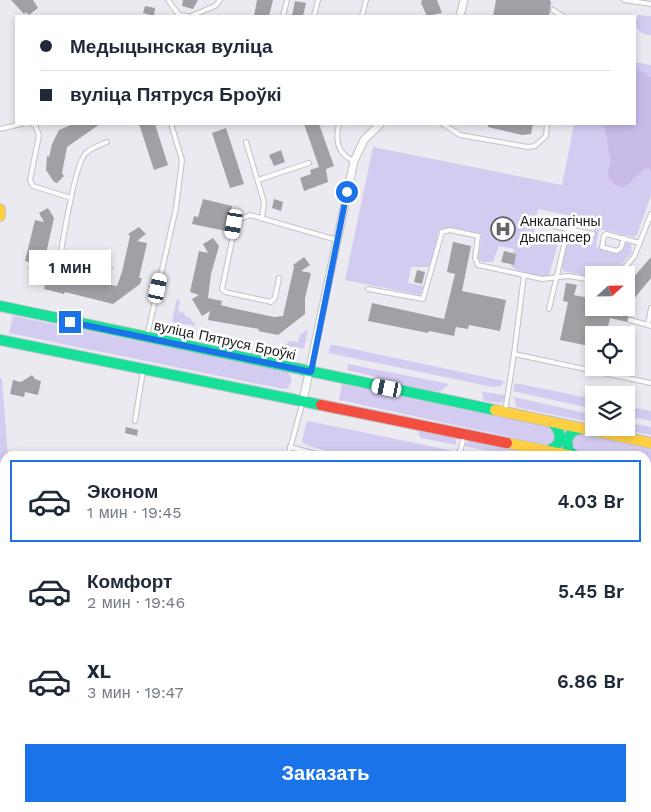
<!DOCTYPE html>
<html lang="ru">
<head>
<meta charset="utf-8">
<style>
	:root { --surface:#fff; --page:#f2f2f3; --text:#1f2937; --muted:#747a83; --line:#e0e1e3; --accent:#1a73e8 }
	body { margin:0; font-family:"Work Sans",sans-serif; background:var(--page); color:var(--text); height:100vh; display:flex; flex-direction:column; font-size:19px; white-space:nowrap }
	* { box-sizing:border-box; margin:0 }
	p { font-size:16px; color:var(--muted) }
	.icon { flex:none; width:28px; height:28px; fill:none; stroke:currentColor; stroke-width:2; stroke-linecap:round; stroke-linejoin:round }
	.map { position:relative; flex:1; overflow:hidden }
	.drawer { position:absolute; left:0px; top:451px; width:651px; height:361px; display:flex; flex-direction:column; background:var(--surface); border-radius:15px 15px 0 0; box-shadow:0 2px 8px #0003 }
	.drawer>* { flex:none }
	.guide { position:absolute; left:15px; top:15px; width:621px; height:110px; border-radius:0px; box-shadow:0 2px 8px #0003; display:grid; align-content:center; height:110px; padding:0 25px; background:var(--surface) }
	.needle { width:32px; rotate:68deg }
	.buttons { position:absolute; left:585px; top:266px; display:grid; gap:10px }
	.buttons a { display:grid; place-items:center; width:50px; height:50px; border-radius:0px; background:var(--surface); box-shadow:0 2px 8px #0003; font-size:25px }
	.end { position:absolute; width:22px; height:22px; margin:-11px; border:6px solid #1a73e8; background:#fff; box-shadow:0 0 0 2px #fff }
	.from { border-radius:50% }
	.bubble { position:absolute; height:35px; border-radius:0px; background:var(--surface); box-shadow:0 2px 8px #0003; font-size:16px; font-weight:600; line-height:35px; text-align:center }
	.car { position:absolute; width:15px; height:30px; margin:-15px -8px; border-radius:6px; box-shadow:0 0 4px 1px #0007; background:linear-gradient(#fff 24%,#345 0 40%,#fff 0 76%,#345 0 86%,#fff 0) }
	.guide b { display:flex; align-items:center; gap:18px; height:48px; font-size:19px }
	.guide b+b { border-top:1px solid var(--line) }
	.guide i { width:12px; height:12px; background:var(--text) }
	ul { padding:9px 0 0; list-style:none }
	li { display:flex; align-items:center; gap:15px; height:82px; margin:0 10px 8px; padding:0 15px; border:2px solid transparent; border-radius:0px }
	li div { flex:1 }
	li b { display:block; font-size:19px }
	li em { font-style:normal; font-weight:600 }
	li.on { border-color:var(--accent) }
	li>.icon { width:45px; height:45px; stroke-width:1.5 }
	.primary-button { display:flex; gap:10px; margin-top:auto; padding:10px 25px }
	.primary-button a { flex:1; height:58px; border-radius:0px; background:var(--accent); color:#fff; font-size:20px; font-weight:600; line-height:58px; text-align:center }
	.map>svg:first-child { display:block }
</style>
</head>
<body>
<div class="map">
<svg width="651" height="812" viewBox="0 0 651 812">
	<rect width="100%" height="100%" fill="#ebeaf1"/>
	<!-- green -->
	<g fill="#d4cbf0">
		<path d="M638 15 651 16V35C639 35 633 27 638 15Z"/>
		<path d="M635 62 651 65V195L637 235 634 237 599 229 596 247 613 251 617 249 621 241 631 244 632 253 612 275H594V278L563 271 561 268 566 243 592 245 596 221 538 209 534 233 555 238 558 244 549 275C539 278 520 273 511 266L514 249 499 246 493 262H482L478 258 482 234 451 228H445L438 232 432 263 429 267H411L408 283 424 286 420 295 345 280 373 147 562 185 574 124H635Z"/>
		<polygon points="177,298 180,301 178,311 185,313 185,316 190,318 196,326 172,322"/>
		<polygon points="13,316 288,372 292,379 288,388 283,389 9,333"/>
		<polygon points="308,329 304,349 284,345 290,341 298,342 300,335"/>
		<polygon points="330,345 334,345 504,381 501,386 493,387 329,353"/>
		<path d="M348 364 449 384 440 392C409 387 379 377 347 370Z"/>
		<polygon points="0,378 2,379 8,456 5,456 5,485 0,481"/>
		<polygon points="515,383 594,399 594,409 513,391"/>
		<polygon points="342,384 552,427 558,434 553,444 548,445 339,400"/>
		<polygon points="482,392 505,395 504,401 500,403 484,401"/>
		<polygon points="514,397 594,415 594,423 516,407"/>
		<polygon points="626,406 651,411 651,421 626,416"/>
		<polygon points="307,421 308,421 454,451 449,456 342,456 304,444 302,440"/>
		<polygon points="626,422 651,427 651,435 614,428 626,428"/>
		<polygon points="417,431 454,436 457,445 421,438"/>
		<path d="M582 434 651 448V467L646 466V456C627 456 588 461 572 449L571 438Z"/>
		<polygon points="472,439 555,456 514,456 464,446 468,441"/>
		<polygon points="646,538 651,540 651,618 646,617"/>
		<polygon points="5,597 5,637 0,632 0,601"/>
		<polygon points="646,633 651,634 651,722 646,718"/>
		<polygon points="0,730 5,733 5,808 154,808 163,812 0,812"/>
		<polygon points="332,808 431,808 427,812 337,812"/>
		<polygon points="564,808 633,808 629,812 562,812"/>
	</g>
	<!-- forest -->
	<polygon fill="#c8bbea" points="635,70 645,72 651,78 651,172 649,168 643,170 625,187 616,186 609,178 608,171 611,162 604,124 635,124"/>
	<!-- building -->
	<g fill="#a1a0a5">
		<polygon points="11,0 33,0 38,8 29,15 26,12 24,14"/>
		<polygon points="183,0 198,0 193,9 182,6"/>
		<polygon points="257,0 273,0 269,16 254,16"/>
		<polygon points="422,0 437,0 442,13 427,16 421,3"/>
		<polygon points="496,0 550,0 551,3 549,16 493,16"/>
		<polygon points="295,1 306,3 303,16 292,16"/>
		<polygon points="145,6 155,8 154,16 143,13"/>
		<polygon points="73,124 100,124 67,147 62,173 64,176 57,183 54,182 46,170 47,156 49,157 52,144 59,130"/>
		<polygon points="139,124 155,124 168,165 154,170"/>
		<polygon points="304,124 319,124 334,166 326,169 328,182 304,191 300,178 311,174 310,170 319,167"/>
		<polygon points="488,124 533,124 531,134 522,135 488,127"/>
		<polygon points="226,128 244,184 230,188 212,133"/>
		<polygon points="281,150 285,162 274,166 269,155"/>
		<polygon points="203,199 232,206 226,231 192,224 194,216 198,217"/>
		<polygon points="274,199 283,202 281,211 272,208"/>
		<polygon points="48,208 54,218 43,267 57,270 57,275 68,277 117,286 122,272 130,236 128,234 139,227 146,234 137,241 147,243 139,278 142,278 140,284 113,304 65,292 64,294 44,289 46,281 38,285 28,268 35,264 25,261 35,220 44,222 39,213"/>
		<polygon points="213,238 219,246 211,274 208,298 222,301 221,305 232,308 274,317 283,316 294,267 293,265 304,257 310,265 301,271 311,273 305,298 305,314 278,335 258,331 259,329 208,320 210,311 202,316 192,299 199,295 190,292 199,251 208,253 203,244"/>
		<polygon points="453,242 471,246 462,291 506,300 500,331 469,325 468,329 456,327 454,336 429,331 428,333 368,321 372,303 444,319 455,274 447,272"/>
		<polygon points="504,251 516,254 514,265 501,262"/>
		<polygon points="651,257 651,278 633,300 627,322 610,318 606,335 594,335 594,347 560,340 568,302 563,301 566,283 577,285 574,295 594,299 594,308 626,308 626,286"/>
		<polygon points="417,270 425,272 422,284 414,282"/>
		<polygon points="32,375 35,379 41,381 38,395 25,392 24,397 10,394 13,380 21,382"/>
		<polygon points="126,427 138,430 137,436 125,433"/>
	</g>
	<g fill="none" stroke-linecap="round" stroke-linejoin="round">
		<!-- lane casing -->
		<g stroke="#c2c1c7" stroke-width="6">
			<g id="lane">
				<polyline points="168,0 179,15 187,16"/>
				<polyline points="624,0 651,4"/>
				<polyline points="553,10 562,16"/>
				<polyline points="191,16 215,6 220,0"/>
				<polyline points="283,16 287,0"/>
				<polyline points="314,16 318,0"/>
				<polyline points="362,16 366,0"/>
				<polyline points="32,124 35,125 39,135 30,180 33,186 71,198"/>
				<path d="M339 124C335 140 337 154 354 161"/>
				<polyline points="443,124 460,135 528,147 535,146 546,136 547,124"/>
				<polyline points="0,129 21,124"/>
				<path d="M107 142C100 145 91 148 86 153 75 162 63 240 60 258L110 268"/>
				<polyline points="246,142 264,202 262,219"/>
				<polyline points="258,180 309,163"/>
				<polyline points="543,224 593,234"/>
				<polyline points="624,238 621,248 617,251 602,247 604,236 606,234 640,243"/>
				<polyline points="618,275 634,257 651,214"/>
				<polyline points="279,278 275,298 271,302 225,292 222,289 236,221 250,215 337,240"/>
				<polyline points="368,289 423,299 442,232 450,230 478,236 475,258 478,265 542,279 568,276 594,280"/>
				<polyline points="651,308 648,325 651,326"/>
				<polyline points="549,309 568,229"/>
				<polyline points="630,320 648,325"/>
				<polyline points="147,336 176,208 182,160 171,124"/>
				<polyline points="514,354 524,275"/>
				<polyline points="505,412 514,354 651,383"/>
				<polyline points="135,421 143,371"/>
				<polyline points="290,447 323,456"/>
				<polyline points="288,456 303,401"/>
				<polyline points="456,456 461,449 464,434"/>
				<polyline points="0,656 5,659"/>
				<polyline points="646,772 651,775"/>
				<polyline points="646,792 651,784"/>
				<polyline points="241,808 250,812"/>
				<polyline points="437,812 437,810"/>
				<polyline points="517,812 518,808"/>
				<polyline points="634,812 636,808"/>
			</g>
		</g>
		<!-- street casing -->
		<g stroke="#c2c1c7" stroke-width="9">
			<g id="street">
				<polyline points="460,16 464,0"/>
				<polyline points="303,401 354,161 364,140 380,124"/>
				<polyline points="0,495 5,501"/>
				<polyline points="0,568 5,554"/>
			</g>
		</g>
		<!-- fast casing -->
		<g stroke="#c2c1c7" stroke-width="12">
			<g id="fast">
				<polyline points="0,306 495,410"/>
				<polyline points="0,340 321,405"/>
				<path d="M547 451C562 446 563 434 553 423"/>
				<polyline points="575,456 568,450 567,439 573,431 581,429"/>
				<polyline points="646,471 651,472"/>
			</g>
		</g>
		<!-- slow casing -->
		<g stroke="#c2c1c7" stroke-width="12">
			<g id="slow">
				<polyline points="0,209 0,216"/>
				<polyline points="495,410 651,443"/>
				<polyline points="507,443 573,456"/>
			</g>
		</g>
		<!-- jam casing -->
		<g stroke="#c2c1c7" stroke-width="12">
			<polyline id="jam" points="321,405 507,443"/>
		</g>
		<!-- lane -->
		<use href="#lane" stroke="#fcfcfd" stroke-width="4"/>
		<!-- street -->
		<use href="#street" stroke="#fcfcfd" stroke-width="7"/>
		<!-- fast -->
		<use href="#fast" stroke="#16e098" stroke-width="10"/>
		<!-- slow -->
		<use href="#slow" stroke="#ffcf43" stroke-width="10"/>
		<!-- jam -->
		<use href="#jam" stroke="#f24e42" stroke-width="10"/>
		<!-- rail casing -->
		<g stroke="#c6c6c8" stroke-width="4.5">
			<g id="rail">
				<polyline points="0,705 5,708"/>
				<polyline points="175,808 184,812"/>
			</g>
		</g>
		<!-- rail -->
		<use href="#rail" stroke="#fff" stroke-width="2.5" stroke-dasharray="8" stroke-linecap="butt"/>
	</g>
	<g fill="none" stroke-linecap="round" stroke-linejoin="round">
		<!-- route -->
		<polyline stroke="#1a73e8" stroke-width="6" points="70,322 311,372 347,192"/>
	</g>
	<!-- icons -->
	<defs>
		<g id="hospital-ring" transform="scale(1.25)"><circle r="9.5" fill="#fff" stroke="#646368" stroke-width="1.5"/><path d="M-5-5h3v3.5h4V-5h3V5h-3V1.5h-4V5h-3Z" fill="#646368"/></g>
	</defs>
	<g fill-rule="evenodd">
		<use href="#hospital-ring" x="503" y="229"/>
	</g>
	<g text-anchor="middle" stroke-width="5" stroke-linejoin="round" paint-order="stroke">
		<!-- poi labels -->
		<g font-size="14" fill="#1c1b1f" stroke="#fff" text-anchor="start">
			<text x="520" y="226">Анкалагічны<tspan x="520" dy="16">дыспансер</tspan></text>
		</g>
		<!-- street labels -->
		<g font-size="14" fill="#1c1b1f" stroke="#fff">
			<text transform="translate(225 340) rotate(12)" y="5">вуліца Пятруся Броўкі</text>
		</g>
	</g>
</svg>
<div class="buttons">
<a><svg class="needle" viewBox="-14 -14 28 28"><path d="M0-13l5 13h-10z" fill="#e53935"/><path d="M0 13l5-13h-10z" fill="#747a83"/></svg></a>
<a><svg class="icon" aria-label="locate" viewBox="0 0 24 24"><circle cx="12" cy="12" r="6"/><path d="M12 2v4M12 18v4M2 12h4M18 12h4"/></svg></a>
<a><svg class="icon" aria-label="layers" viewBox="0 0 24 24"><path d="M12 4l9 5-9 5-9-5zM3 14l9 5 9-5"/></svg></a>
</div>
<i class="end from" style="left:347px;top:192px"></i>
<i class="end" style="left:70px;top:322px"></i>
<div class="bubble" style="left:29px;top:250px;width:82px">1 мин</div>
<i class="car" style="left:234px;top:224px;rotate:190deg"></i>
<i class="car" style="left:158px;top:288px;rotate:12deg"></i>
<i class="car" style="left:387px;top:388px;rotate:281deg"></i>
<div class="guide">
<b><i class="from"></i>Медыцынская вуліца</b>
<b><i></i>вуліца Пятруся Броўкі</b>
</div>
<section class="drawer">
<ul>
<li class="on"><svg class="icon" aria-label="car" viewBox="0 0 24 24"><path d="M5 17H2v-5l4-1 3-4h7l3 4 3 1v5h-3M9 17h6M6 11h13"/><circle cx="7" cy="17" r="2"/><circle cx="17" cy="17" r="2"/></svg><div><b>Эконом</b><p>1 мин · 19:45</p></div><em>4.03 Br</em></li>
<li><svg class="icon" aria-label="car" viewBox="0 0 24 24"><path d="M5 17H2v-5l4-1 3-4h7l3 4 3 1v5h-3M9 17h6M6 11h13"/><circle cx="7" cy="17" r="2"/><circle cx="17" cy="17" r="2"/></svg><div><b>Комфорт</b><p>2 мин · 19:46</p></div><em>5.45 Br</em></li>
<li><svg class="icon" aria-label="car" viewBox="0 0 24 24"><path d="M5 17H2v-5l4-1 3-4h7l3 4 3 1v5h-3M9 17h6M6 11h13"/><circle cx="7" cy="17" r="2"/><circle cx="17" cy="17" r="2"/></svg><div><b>XL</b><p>3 мин · 19:47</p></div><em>6.86 Br</em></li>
</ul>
<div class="primary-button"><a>Заказать</a></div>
</section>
</div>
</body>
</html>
